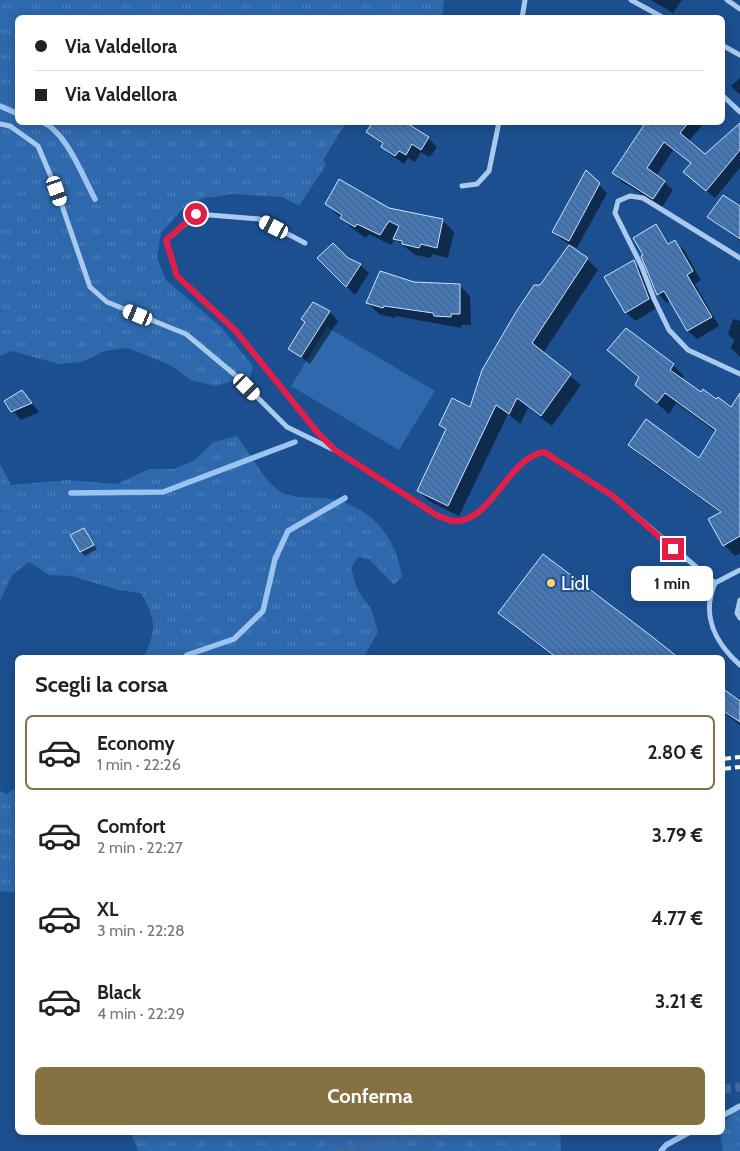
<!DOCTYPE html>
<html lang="it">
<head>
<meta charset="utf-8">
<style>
	:root { --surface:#fff; --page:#f2f2f2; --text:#222; --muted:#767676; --line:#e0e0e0; --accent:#857141 }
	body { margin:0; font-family:Cabin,sans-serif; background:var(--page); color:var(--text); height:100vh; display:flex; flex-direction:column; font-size:19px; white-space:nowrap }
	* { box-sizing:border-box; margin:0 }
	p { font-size:16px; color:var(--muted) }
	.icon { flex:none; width:28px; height:28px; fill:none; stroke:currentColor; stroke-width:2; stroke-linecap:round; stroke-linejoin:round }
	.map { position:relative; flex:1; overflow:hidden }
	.drawer { position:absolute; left:15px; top:655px; width:710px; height:480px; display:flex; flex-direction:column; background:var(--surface); border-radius:8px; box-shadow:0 2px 12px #0003 }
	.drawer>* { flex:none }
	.top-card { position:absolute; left:15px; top:15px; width:710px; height:110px; border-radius:8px; box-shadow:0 2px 12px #0003; display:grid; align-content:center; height:110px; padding:0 20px; background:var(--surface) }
	.end { position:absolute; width:22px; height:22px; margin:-11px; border:6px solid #e11d48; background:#fff; box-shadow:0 0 0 2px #fff }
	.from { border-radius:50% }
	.bubble { position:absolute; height:35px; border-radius:8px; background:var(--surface); box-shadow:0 2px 12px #0003; font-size:16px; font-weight:700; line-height:35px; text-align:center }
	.car { position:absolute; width:15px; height:30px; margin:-15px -8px; border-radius:6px; box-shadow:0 0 4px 1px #0007; background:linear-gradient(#fff 24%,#345 0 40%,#fff 0 76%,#345 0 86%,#fff 0) }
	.top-card b { display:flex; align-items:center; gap:18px; height:48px; font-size:19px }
	.top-card b+b { border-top:1px solid var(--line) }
	.top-card i { width:12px; height:12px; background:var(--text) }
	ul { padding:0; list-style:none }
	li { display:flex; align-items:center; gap:15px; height:75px; margin:0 10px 8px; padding:0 10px; border:2px solid transparent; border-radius:8px }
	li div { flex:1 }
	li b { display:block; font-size:19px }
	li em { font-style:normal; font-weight:700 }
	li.on { border-color:var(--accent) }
	li>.icon { width:45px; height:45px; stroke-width:1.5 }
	h2 { padding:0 20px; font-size:22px; line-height:60px }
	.cta { display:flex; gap:10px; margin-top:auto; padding:10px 20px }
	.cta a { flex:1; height:58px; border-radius:8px; background:var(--accent); color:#fff; font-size:20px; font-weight:700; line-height:58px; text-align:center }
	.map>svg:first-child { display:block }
</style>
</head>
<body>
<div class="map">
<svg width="740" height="1151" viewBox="0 0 740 1151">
	<defs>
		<pattern id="grass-tufts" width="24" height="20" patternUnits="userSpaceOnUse" patternTransform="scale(1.25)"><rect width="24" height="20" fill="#2e69ad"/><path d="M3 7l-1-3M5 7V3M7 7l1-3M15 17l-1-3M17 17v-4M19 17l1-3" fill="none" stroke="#4d80b9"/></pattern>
		<pattern id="building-back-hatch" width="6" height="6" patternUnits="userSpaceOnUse" patternTransform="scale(1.25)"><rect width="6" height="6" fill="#4478b7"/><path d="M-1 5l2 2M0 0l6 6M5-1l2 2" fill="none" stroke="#486282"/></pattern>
	</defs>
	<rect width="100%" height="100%" fill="#1b4f8f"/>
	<!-- grass -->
	<g fill="url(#grass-tufts)">
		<polygon points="0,0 444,0 442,18 18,18 18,122 346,123 323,160 326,165 299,206 282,197 232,194 205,198 186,205 161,233 157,258 166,280 222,328 253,366 250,377 215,386 191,380 172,366 128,348 104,351 82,362 59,364 12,351 0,356"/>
		<path d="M237 436C251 453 262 480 281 492 294 500 315 496 330 499 370 505 397 538 402 577L394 585 369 559 358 557 351 568 357 589 371 609 378 632 364 657H144C157 629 156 620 141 593L118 590 72 576 49 575 29 562 12 575 0 601V464L11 485 68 480 117 484 149 469H174L195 460 213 442Z"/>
		<polygon points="17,787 17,893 0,891 0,791 7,794"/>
		<polygon points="740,1106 740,1151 723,1151 720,1133 722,1132 723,1123"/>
		<polygon points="560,1133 561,1151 138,1151 131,1133"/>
	</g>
	<!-- garden -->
	<polygon fill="#2e69ad" points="327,327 435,391 399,450 291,386"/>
	<!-- shadow -->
	<g fill="#0007">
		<polygon points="651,0 682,0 673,13"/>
		<polygon points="740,78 740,95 731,86"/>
		<polygon points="639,122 705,122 688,142 705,155 740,129 740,168 715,198 693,180 692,164 673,150 656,176 673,190 662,207 622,182 614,173 645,127"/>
		<polygon points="368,132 428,138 437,147 430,157 421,152 415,162 408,158 404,164 391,155 382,147 383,145"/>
		<polygon points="586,172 607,193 577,248 562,240 554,232"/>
		<polygon points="326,204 389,209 443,221 454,232 448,258 432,254 430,258 415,255 395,239 391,245 369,234 366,238 353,229"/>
		<polygon points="740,208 740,241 709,217"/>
		<polygon points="656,226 670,244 675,242 684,250 701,280 695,284 719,326 697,339 688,331 671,300 667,303 658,294"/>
		<polygon points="319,258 348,260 360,265 369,273 355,295"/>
		<polygon points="587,259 598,270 543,353 581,385 552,426 528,408 520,424 508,414 459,516 429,501 418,491 447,431 441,425 471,409 540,286"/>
		<polygon points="633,262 642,270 657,308 635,321 626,312 606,277"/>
		<polygon points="414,283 459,285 470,296 471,325 461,325 461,328 396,316 394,318 379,314 368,303"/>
		<polygon points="314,304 330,312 338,321 310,364 290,348"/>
		<polygon points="733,319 740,321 740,357 731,348 734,340 728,334"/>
		<polygon points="609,350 673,365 684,376 682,379 701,394 731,409 740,405 740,553 735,556 724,545 721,513 641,456 630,445 699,459 716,432 676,403 669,414 636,385 640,378"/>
		<polygon points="22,391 39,412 21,420 5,401"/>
		<polygon points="84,529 97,549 85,556 81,552"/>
		<polygon points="500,613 677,658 555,658 512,625"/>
		<polygon points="722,689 740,702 740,725 722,711"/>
	</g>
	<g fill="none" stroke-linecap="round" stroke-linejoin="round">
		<!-- stream -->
		<g stroke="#9cc4f0" stroke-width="5.5">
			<polyline points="0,106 18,114"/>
			<path d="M42 122C66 131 83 177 95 199"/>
			<polyline points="71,493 163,492 295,442"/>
			<polyline points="184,658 187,655 234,639 263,611 275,559 288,531 345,498"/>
			<polyline points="722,1116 740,1106"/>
			<polyline points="661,1151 666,1145 690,1132"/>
		</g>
	</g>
	<!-- building -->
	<g fill="url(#building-back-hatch)" stroke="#cfe3fa">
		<polygon points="373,122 405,122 429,137 421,150 412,144 406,155 399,151 395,156 381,147 383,143 366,132"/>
		<polygon points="646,122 689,122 680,133 705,154 740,123 740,150 706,191 683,172 691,163 664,142 647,168 665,181 653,199 612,173"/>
		<polygon points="586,170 600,183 569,241 552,232"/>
		<polygon points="339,179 389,208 443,219 437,248 421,244 419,248 402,244 402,241 393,239 399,226 389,221 380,235 357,224 355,227 340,218 342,215 325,204"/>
		<polygon points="723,195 740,206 740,239 707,217"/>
		<polygon points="656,224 668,244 675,240 693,271 687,275 712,317 687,331 664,291 657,295 641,256 643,255 633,238"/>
		<polygon points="333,243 348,258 361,264 346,287 317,258"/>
		<polygon points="569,245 588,258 532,343 571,374 541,416 517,398 509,414 496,405 448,506 417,491 446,429 439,425 452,398 470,407 482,370 516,312 534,285 540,285"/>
		<polygon points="634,260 649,299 625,313 604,277"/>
		<polygon points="380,271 414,282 460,284 460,314 451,314 451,317 434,316 433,313 384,306 383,308 366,303"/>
		<polygon points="313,302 330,311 301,357 288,349 305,322 301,319"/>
		<polygon points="626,328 674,364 670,370 701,392 703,389 716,399 718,397 731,407 740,393 740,536 723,546 708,519 721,512 628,445 646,419 699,458 716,430 665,393 657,403 635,385 639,377 607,350"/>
		<polygon points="22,390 32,403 11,412 4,401"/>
		<polygon points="84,528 94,545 80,552 70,535"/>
		<polygon points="543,554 650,635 679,658 557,658 498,613"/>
		<polygon points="722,688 740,701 740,722 722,710"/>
	</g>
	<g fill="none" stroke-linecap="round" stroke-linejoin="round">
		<!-- tertiary-tunnel -->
		<g stroke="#3d69a0" stroke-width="9" stroke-dasharray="9 4.5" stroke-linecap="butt">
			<polyline points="722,1089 740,1087"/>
			<polyline points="334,1151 450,1132"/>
		</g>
		<!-- minor -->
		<g stroke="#a9c9ee" stroke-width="5">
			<polyline points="631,0 664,18"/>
			<polyline points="727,0 740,9"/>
			<polyline points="522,18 525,0"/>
			<polyline points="722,45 740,55"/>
			<polyline points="722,95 740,112"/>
			<polyline points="0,124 10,126 38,146 57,191 90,287 107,302 186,334 234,374 287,427 332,449"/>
			<polyline points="462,186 477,184 489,171 499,122"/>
			<path d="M305 243 259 219 197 214 166 240 177 276 235 330 318 433 335 450 438 516C442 517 448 520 453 521 491 524 508 457 544 452L613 496 715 583"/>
			<polyline points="740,258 643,198 630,196 618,201 615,213 641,265 654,299 669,330 688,350 740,374"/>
			<path d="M740 570 715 583C701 615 715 643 740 665"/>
			<polyline points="740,600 737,613 740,618"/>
		</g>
		<!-- rail -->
		<g stroke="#fff" stroke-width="4" stroke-dasharray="9 4" stroke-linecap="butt">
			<polyline points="722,759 740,757"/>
			<polyline points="722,769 740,767"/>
		</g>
	</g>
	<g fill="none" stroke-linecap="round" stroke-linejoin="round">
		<!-- route -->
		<path stroke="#e11d48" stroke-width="6" d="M196 214 166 240 177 276 235 330 318 433 335 450 438 516C442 517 448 520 453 521 491 524 508 457 544 452L613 496 673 549"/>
	</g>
	<!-- markers -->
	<circle fill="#ffd166" stroke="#1b4f8f" stroke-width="2" cx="551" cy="583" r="5"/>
	<g text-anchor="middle" stroke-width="4" stroke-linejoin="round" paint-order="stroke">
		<!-- poi labels -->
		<g font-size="19" fill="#fff" stroke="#1b4f8f" text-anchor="start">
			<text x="561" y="590">Lidl</text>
		</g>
	</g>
</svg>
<i class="end from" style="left:196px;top:214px"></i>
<i class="end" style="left:673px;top:549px"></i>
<div class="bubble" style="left:631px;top:566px;width:82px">1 min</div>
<i class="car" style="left:57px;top:191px;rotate:161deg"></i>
<i class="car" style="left:274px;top:227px;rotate:297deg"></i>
<i class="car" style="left:138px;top:315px;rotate:292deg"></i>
<i class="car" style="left:247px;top:387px;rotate:135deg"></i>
<div class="top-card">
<b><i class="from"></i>Via Valdellora</b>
<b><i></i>Via Valdellora</b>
</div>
<section class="drawer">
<h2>Scegli la corsa</h2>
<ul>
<li class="on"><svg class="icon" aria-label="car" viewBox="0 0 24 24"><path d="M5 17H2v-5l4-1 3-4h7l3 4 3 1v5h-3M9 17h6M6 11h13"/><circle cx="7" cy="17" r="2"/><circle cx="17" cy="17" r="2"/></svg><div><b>Economy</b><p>1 min · 22:26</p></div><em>2.80 €</em></li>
<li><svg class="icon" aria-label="car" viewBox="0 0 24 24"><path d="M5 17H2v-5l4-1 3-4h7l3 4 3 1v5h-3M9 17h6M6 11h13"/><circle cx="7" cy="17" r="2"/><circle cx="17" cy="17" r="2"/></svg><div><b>Comfort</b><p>2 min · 22:27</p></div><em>3.79 €</em></li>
<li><svg class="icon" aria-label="car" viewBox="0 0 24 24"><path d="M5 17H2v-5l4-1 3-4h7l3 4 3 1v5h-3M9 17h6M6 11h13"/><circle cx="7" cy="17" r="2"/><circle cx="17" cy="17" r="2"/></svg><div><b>XL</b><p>3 min · 22:28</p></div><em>4.77 €</em></li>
<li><svg class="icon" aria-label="car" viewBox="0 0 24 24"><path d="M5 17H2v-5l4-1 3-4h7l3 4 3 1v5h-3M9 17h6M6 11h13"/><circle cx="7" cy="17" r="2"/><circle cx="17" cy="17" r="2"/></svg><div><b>Black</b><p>4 min · 22:29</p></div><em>3.21 €</em></li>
</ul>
<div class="cta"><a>Conferma</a></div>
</section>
</div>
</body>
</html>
